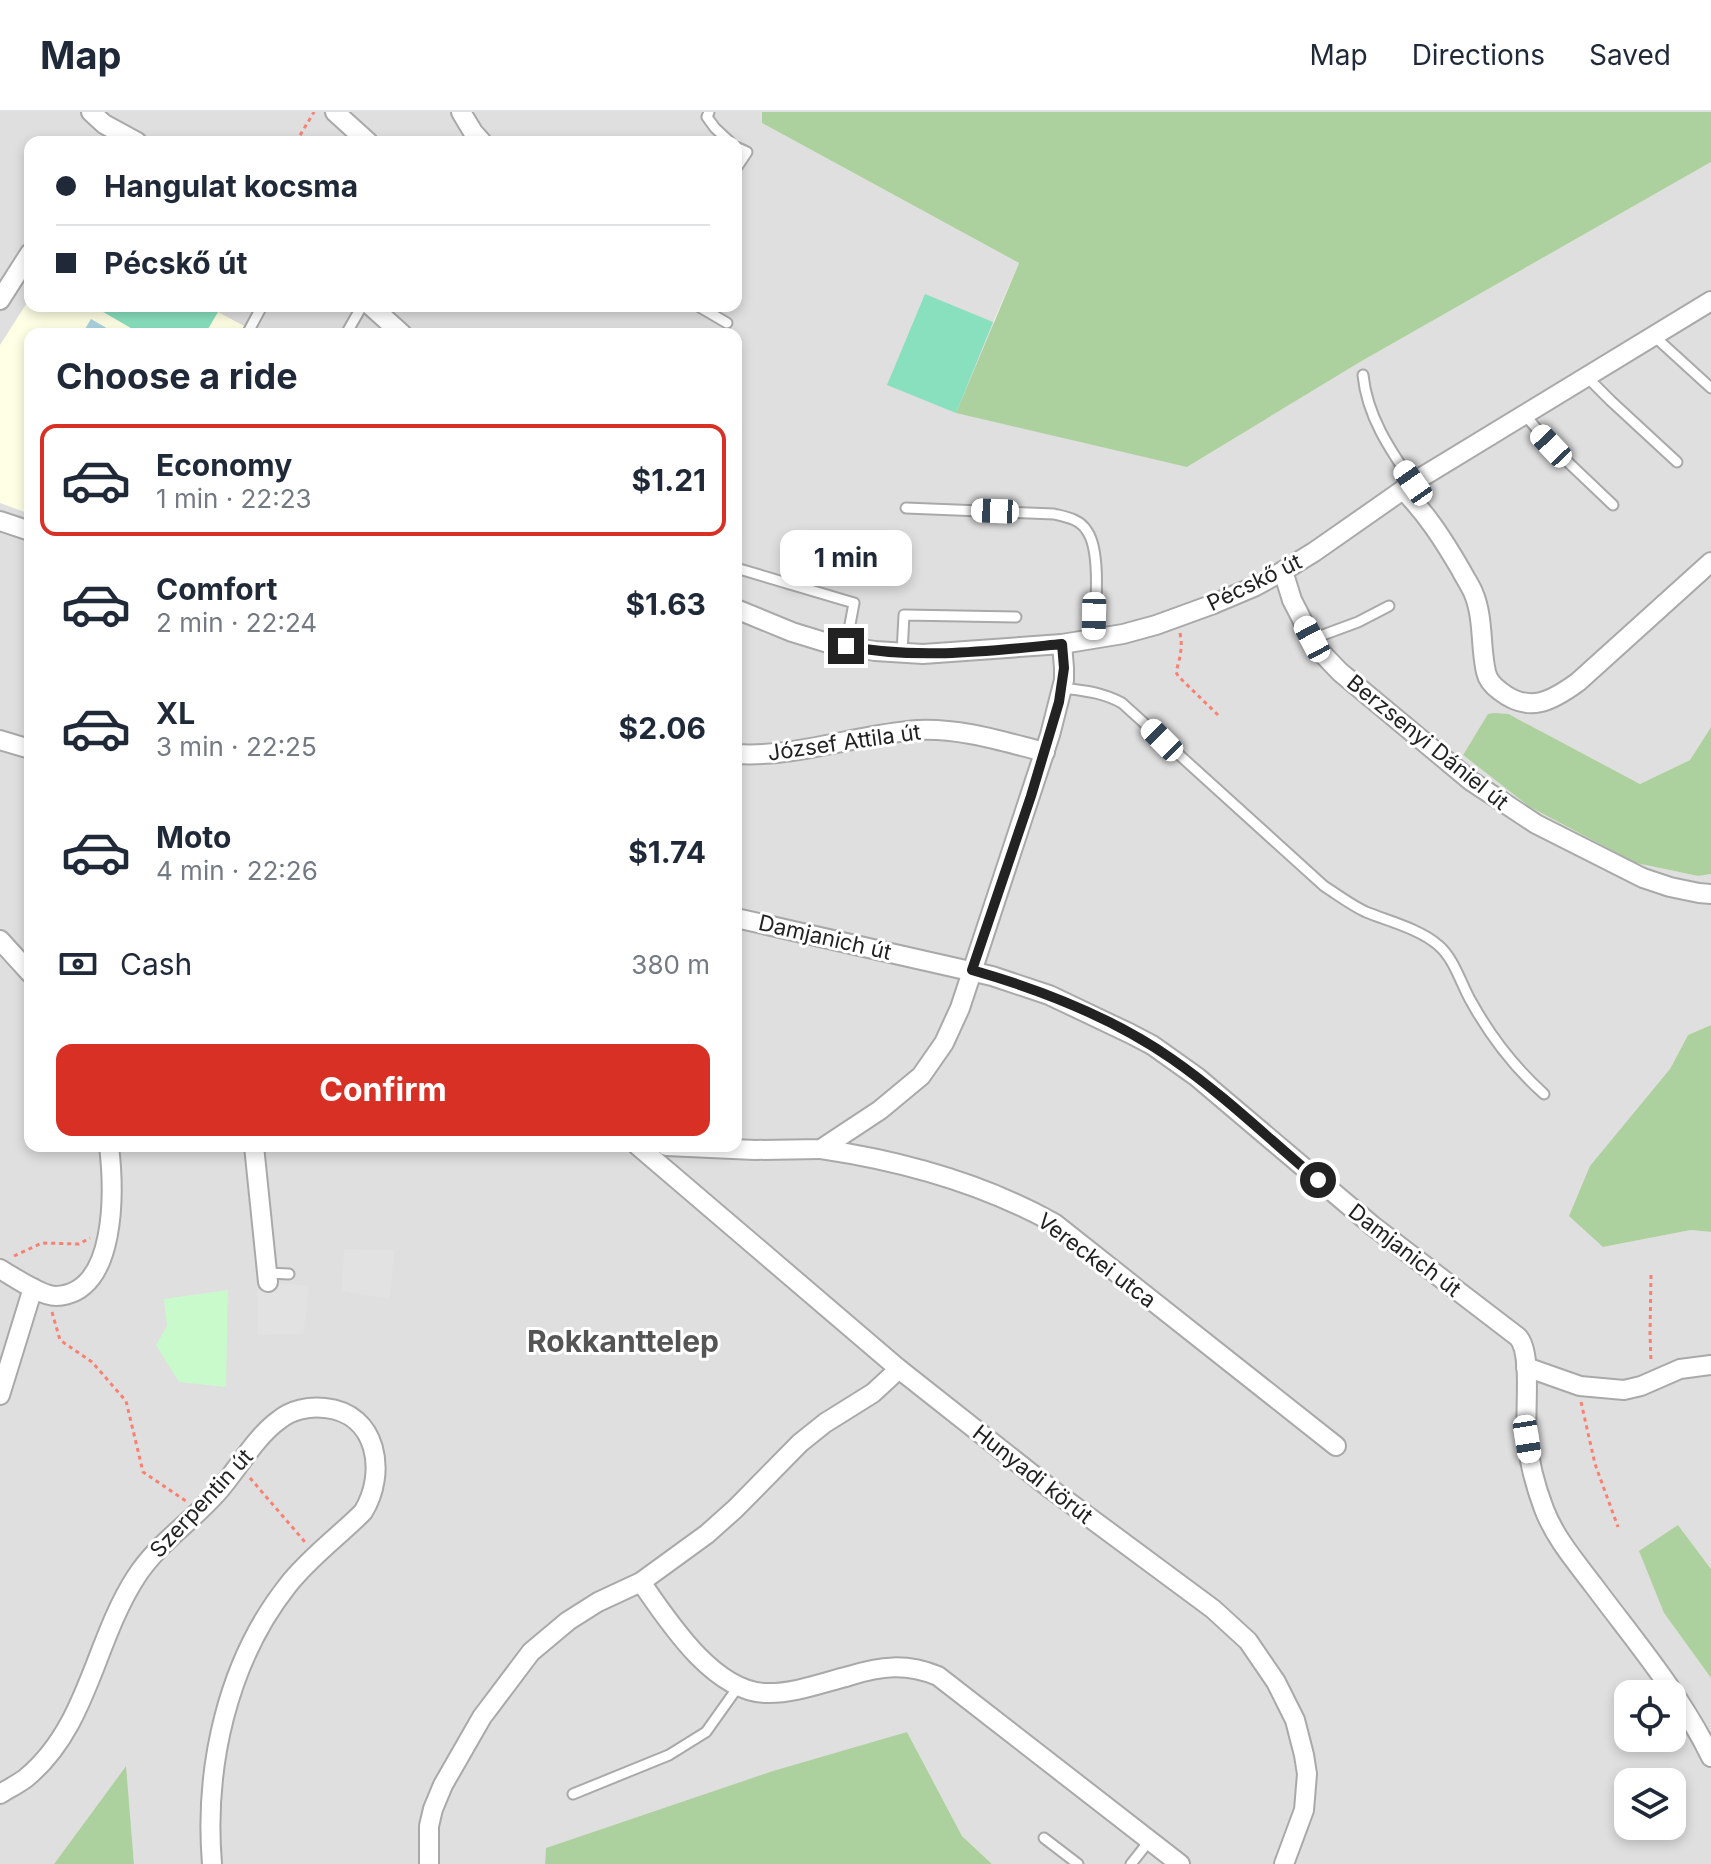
<!DOCTYPE html>
<html lang="en">
<head>
<meta charset="utf-8">
<style>
	:root { --surface:#fff; --page:#f2f2f3; --text:#1f2937; --muted:#747a83; --line:#e0e1e3; --accent:#d93025 }
	body { margin:0; font-family:Inter,sans-serif; background:var(--page); color:var(--text); height:100vh; display:flex; flex-direction:column; font-size:30px; white-space:nowrap }
	* { box-sizing:border-box; margin:0 }
	p { font-size:26px; color:var(--muted) }
	.icon { flex:none; width:44px; height:44px; fill:none; stroke:currentColor; stroke-width:2; stroke-linecap:round; stroke-linejoin:round }
	.map { position:relative; flex:1; overflow:hidden }
	.side { position:absolute; left:24px; top:216px; width:718px; height:824px; display:flex; flex-direction:column; background:var(--surface); border-radius:16px; box-shadow:0 4px 12px #0003 }
	.side>* { flex:none }
	.guide { position:absolute; left:24px; top:24px; width:718px; height:176px; border-radius:16px; box-shadow:0 4px 12px #0003; display:grid; align-content:center; height:176px; padding:0 32px; background:var(--surface) }
	.fabs { position:absolute; left:1614px; top:1568px; display:grid; gap:16px }
	.fabs a { display:grid; place-items:center; width:72px; height:72px; border-radius:16px; background:var(--surface); box-shadow:0 4px 12px #0003; font-size:40px }
	.end { position:absolute; width:36px; height:36px; margin:-18px; border:10px solid #222; background:#fff; box-shadow:0 0 0 4px #fff }
	.from { border-radius:50% }
	.bubble { position:absolute; height:56px; border-radius:16px; background:var(--surface); box-shadow:0 4px 12px #0003; font-size:26px; font-weight:700; line-height:56px; text-align:center }
	.car { position:absolute; width:24px; height:48px; margin:-24px -12px; border-radius:10px; box-shadow:0 0 6px 2px #0007; background:linear-gradient(#fff 24%,#345 0 40%,#fff 0 76%,#345 0 86%,#fff 0) }
	.guide b { display:flex; align-items:center; gap:28px; height:76px; font-size:30px }
	.guide b+b { border-top:2px solid var(--line) }
	.guide i { width:20px; height:20px; background:var(--text) }
	ul { padding:0; list-style:none }
	li { display:flex; align-items:center; gap:24px; height:112px; margin:0 16px 12px; padding:0 16px; border:4px solid transparent; border-radius:16px }
	li div { flex:1 }
	li b { display:block; font-size:30px }
	li em { font-style:normal; font-weight:700 }
	li.current { border-color:var(--accent) }
	li>.icon { width:72px; height:72px; stroke-width:1.5 }
	h2 { padding:0 32px; font-size:36px; line-height:96px }
	.pay { display:flex; align-items:center; gap:20px; height:88px; padding:0 32px; font-size:30px }
	.pay p { margin-inline-start:auto }
	.button { display:flex; gap:16px; margin-top:auto; padding:16px 32px }
	.button a { flex:1; height:92px; border-radius:16px; background:var(--accent); color:#fff; font-size:32px; font-weight:700; line-height:92px; text-align:center }
	header { display:flex; align-items:center; gap:48px; box-sizing:border-box; height:112px; padding:0 40px; background:var(--surface); border-bottom:2px solid var(--line) }
	header strong { font-size:38px }
	nav { display:flex; gap:44px; margin-inline-start:auto; font-size:28px }
	.map>svg:first-child { display:block }
</style>
</head>
<body>
<header>
<strong>Map</strong>
<nav><a>Map</a><a>Directions</a><a>Saved</a></nav>
</header>
<div class="map">
<svg width="1711" height="1752" viewBox="0 0 1711 1752">
	<rect width="100%" height="100%" fill="#f2efe9"/>
	<!-- residential -->
	<path fill="#e0dfdf" fill-rule="evenodd" d="M0 0H762V11L1019 151 993 210 1187 355 1360 250 1711 50V615L1690 648 1640 672 1508 602 1488 603 1463 643 1530 695 1636 751 1698 764 1711 762V913L1688 923 1670 957 1603 1135 1691 1118 1711 1120V1457L1678 1413 1664 1501 1711 1566V1752H992L962 1724 907 1620 546 1736 545 1752H134L125 1655 54 1752H0ZM30 30H736V194H30ZM30 222H736V1034H30ZM1628 1582H1672V1626H1628ZM1628 1670H1672V1714H1628Z"/>
	<!-- education -->
	<polygon fill="#ffffe5" points="30,186 30,194 207,194 244,214 240,222 30,222 30,402 0,391 0,233"/>
	<!-- forest -->
	<g fill="#add19e">
		<polygon points="762,0 1711,0 1711,50 1360,250 1187,355 956,301 1019,151 762,11"/>
		<polygon points="1494,601 1509,602 1514,605 1640,672 1690,648 1711,615 1711,762 1698,764 1636,751 1530,695 1463,643 1488,602"/>
		<polygon points="1711,913 1711,1120 1691,1118 1603,1135 1569,1104 1590,1054 1670,957 1688,923"/>
		<polygon points="1678,1413 1711,1457 1711,1566 1664,1501 1639,1439"/>
		<polygon points="907,1620 962,1724 992,1752 545,1752 546,1736 773,1659"/>
		<polygon points="126,1654 134,1752 54,1752"/>
	</g>
	<!-- park -->
	<polygon fill="#c8facc" points="228,1178 226,1275 179,1270 156,1233 167,1214 164,1187"/>
	<!-- pitch -->
	<g fill="#88e0be">
		<polygon points="925,182 993,210 956,301 887,273"/>
		<polygon points="93,194 207,194 218,200 205,222 141,222"/>
	</g>
	<!-- parking -->
	<g fill="#e2e2e2">
		<polygon points="344,1137 394,1138 390,1187 342,1179"/>
		<polygon points="257,1169 309,1174 303,1222 258,1223"/>
	</g>
	<!-- water -->
	<polygon fill="#aad3df" points="91,207 117,222 82,222"/>
	<g fill="none" stroke-linecap="round" stroke-linejoin="round">
		<!-- service casing -->
		<g stroke="#a9a9a9" stroke-width="13">
			<g id="service">
				<polyline points="709,0 707,5 715,16 730,30"/>
				<polyline points="736,35 747,40 737,55"/>
				<polyline points="698,194 727,211"/>
				<polyline points="247,222 262,194"/>
				<polyline points="346,222 362,194"/>
				<polyline points="1654,224 1711,276"/>
				<path d="M1363 263C1367 304 1390 338 1413 371"/>
				<polyline points="1587,265 1611,289 1677,350"/>
				<polyline points="1525,303 1551,334 1613,393"/>
				<path d="M906 396 1054 402C1066 405 1080 407 1087 419 1102 440 1095 501 1094 527"/>
				<polyline points="736,456 854,491 846,534"/>
				<polyline points="1312,527 1358,510 1389,494"/>
				<polyline points="902,541 904,503 1016,505"/>
				<path d="M1063 576C1085 579 1102 580 1122 591L1324 774C1338 783 1351 793 1366 800 1388 809 1420 817 1438 833 1455 847 1461 873 1472 891 1491 925 1515 956 1544 982"/>
				<polyline points="268,1161 289,1162"/>
				<polyline points="573,1682 669,1643 706,1620 738,1575"/>
				<polyline points="1044,1726 1078,1752"/>
				<polyline points="1131,1752 1150,1728"/>
			</g>
		</g>
		<!-- minor casing -->
		<g stroke="#a9a9a9" stroke-width="22">
			<g id="minor">
				<polyline points="91,0 104,12 137,30"/>
				<polyline points="335,0 368,30"/>
				<polyline points="461,0 473,20 482,30"/>
				<polyline points="0,188 30,141"/>
				<polyline points="371,194 402,222"/>
				<path d="M1403 378C1427 402 1444 429 1461 458 1465 466 1470 473 1473 480 1484 505 1480 534 1486 560 1488 569 1493 574 1500 579 1529 602 1552 589 1578 570L1711 450"/>
				<polyline points="0,409 30,419"/>
				<polyline points="1283,459 1292,488 1316,535 1340,560 1471,669 1536,712 1643,766 1670,775 1699,781 1711,782"/>
				<polyline points="736,497 792,520 831,532 875,539 923,542 1062,532 1123,522 1156,513 1211,493 1256,474 1283,459 1314,440 1417,368 1711,189"/>
				<polyline points="0,628 30,637"/>
				<path d="M736 642C795 646 858 622 918 618 962 616 1004 630 1045 640"/>
				<path d="M736 806 992 864 1049 883 1129 921 1152 933 1197 965 1373 1114 1518 1225C1533 1241 1524 1302 1527 1326 1529 1350 1536 1376 1544 1397 1555 1426 1576 1450 1594 1474 1635 1529 1681 1583 1711 1645"/>
				<polyline points="0,828 30,861"/>
				<polyline points="254,1034 268,1170"/>
				<polyline points="638,1034 899,1257 1051,1377 1213,1497 1248,1529 1276,1570 1295,1608 1304,1643 1307,1662 1304,1698 1284,1752"/>
				<polyline points="666,1034 755,1038 821,1037 880,998 921,964 944,931 960,896 1050,623 1064,568 1064,556 1062,532"/>
				<path d="M821 1037C902 1049 982 1071 1054 1111L1336 1334"/>
				<path d="M0 1157C14 1165 41 1184 56 1184 118 1182 114 1076 109 1034"/>
				<polyline points="1526,1255 1580,1274 1624,1278 1641,1274 1680,1257 1711,1253"/>
				<polyline points="0,1283 33,1176"/>
				<path d="M641 1470C668 1509 713 1579 765 1581 793 1582 822 1571 849 1564 881 1554 906 1551 938 1564L1180 1752"/>
				<path d="M0 1682C8 1677 18 1672 26 1666 88 1615 94 1530 136 1465 157 1432 190 1411 216 1382 237 1359 254 1326 279 1308 291 1298 309 1294 325 1296 378 1301 387 1362 363 1400 338 1425 310 1445 288 1473 227 1550 204 1656 212 1752"/>
				<polyline points="429,1752 429,1714 433,1697 443,1673 482,1605 531,1540 568,1509 598,1490 641,1470 707,1422 735,1397 800,1331 825,1311 873,1281 899,1257"/>
			</g>
		</g>
		<!-- path -->
		<g stroke="#fa8072" stroke-width="3" stroke-dasharray="4 4" stroke-linecap="butt">
			<polyline points="296,30 314,0"/>
			<path d="M1180 521C1183 536 1180 545 1176 560L1178 564 1219 604"/>
			<polyline points="14,1144 42,1131 79,1132 90,1126"/>
			<polyline points="1651,1163 1650,1222 1651,1249"/>
			<polyline points="52,1200 60,1228 92,1250 126,1289 143,1360 186,1389"/>
			<polyline points="1581,1290 1595,1352 1618,1415"/>
			<polyline points="250,1366 305,1430"/>
		</g>
		<!-- service -->
		<use href="#service" stroke="#fff" stroke-width="9"/>
		<!-- minor -->
		<use href="#minor" stroke="#fff" stroke-width="18"/>
	</g>
	<g fill="none" stroke-linecap="round" stroke-linejoin="round">
		<!-- route -->
		<path stroke="#222" stroke-width="10" d="M846 534C917 548 990 539 1062 532L1064 556 1059 590 1031 684 972 858C1042 878 1112 905 1172 947 1224 983 1270 1028 1318 1068"/>
	</g>
	<g text-anchor="middle" stroke-width="6" stroke-linejoin="round" paint-order="stroke">
		<!-- street labels -->
		<g font-size="22" fill="#222" stroke="#fff">
			<text transform="translate(1254 470) rotate(-26)" y="8">Pécskő út</text>
			<text transform="translate(844 630) rotate(-8)" y="8">József Attila út</text>
			<text transform="translate(1428 630) rotate(39)" y="8">Berzsenyi Dániel út</text>
			<text transform="translate(825 825) rotate(13)" y="8">Damjanich út</text>
			<text transform="translate(1405 1138) rotate(38)" y="8">Damjanich út</text>
			<text transform="translate(1097 1148) rotate(37)" y="8">Vereckei utca</text>
			<text transform="translate(1033 1362) rotate(38)" y="8">Hunyadi körút</text>
			<text transform="translate(201 1391) rotate(-47)" y="8">Szerpentin út</text>
		</g>
		<!-- district labels -->
		<g font-size="30" font-weight="bold" fill="#555" stroke="#fff">
			<text x="623" y="1240">Rokkanttelep</text>
		</g>
	</g>
</svg>
<div class="fabs">
<a><svg class="icon" aria-label="locate" viewBox="0 0 24 24"><circle cx="12" cy="12" r="6"/><path d="M12 2v4M12 18v4M2 12h4M18 12h4"/></svg></a>
<a><svg class="icon" aria-label="layers" viewBox="0 0 24 24"><path d="M12 4l9 5-9 5-9-5zM3 14l9 5 9-5"/></svg></a>
</div>
<i class="end from" style="left:1318px;top:1068px"></i>
<i class="end" style="left:846px;top:534px"></i>
<div class="bubble" style="left:780px;top:418px;width:132px">1 min</div>
<i class="car" style="left:1551px;top:334px;rotate:317deg"></i>
<i class="car" style="left:1413px;top:371px;rotate:325deg"></i>
<i class="car" style="left:995px;top:399px;rotate:272deg"></i>
<i class="car" style="left:1094px;top:504px;rotate:181deg"></i>
<i class="car" style="left:1312px;top:527px;rotate:332deg"></i>
<i class="car" style="left:1162px;top:628px;rotate:315deg"></i>
<i class="car" style="left:1527px;top:1327px;rotate:171deg"></i>
<div class="guide">
<b><i class="from"></i>Hangulat kocsma</b>
<b><i></i>Pécskő út</b>
</div>
<section class="side">
<h2>Choose a ride</h2>
<ul>
<li class="current"><svg class="icon" aria-label="car" viewBox="0 0 24 24"><path d="M5 17H2v-5l4-1 3-4h7l3 4 3 1v5h-3M9 17h6M6 11h13"/><circle cx="7" cy="17" r="2"/><circle cx="17" cy="17" r="2"/></svg><div><b>Economy</b><p>1 min · 22:23</p></div><em>$1.21</em></li>
<li><svg class="icon" aria-label="car" viewBox="0 0 24 24"><path d="M5 17H2v-5l4-1 3-4h7l3 4 3 1v5h-3M9 17h6M6 11h13"/><circle cx="7" cy="17" r="2"/><circle cx="17" cy="17" r="2"/></svg><div><b>Comfort</b><p>2 min · 22:24</p></div><em>$1.63</em></li>
<li><svg class="icon" aria-label="car" viewBox="0 0 24 24"><path d="M5 17H2v-5l4-1 3-4h7l3 4 3 1v5h-3M9 17h6M6 11h13"/><circle cx="7" cy="17" r="2"/><circle cx="17" cy="17" r="2"/></svg><div><b>XL</b><p>3 min · 22:25</p></div><em>$2.06</em></li>
<li><svg class="icon" aria-label="car" viewBox="0 0 24 24"><path d="M5 17H2v-5l4-1 3-4h7l3 4 3 1v5h-3M9 17h6M6 11h13"/><circle cx="7" cy="17" r="2"/><circle cx="17" cy="17" r="2"/></svg><div><b>Moto</b><p>4 min · 22:26</p></div><em>$1.74</em></li>
</ul>
<div class="pay"><svg class="icon" aria-label="cash" viewBox="0 0 24 24"><path d="M3 7h18v10H3z"/><circle cx="12" cy="12" r="2"/></svg>Cash<p>380 m</p></div>
<div class="button"><a>Confirm</a></div>
</section>
</div>
</body>
</html>
